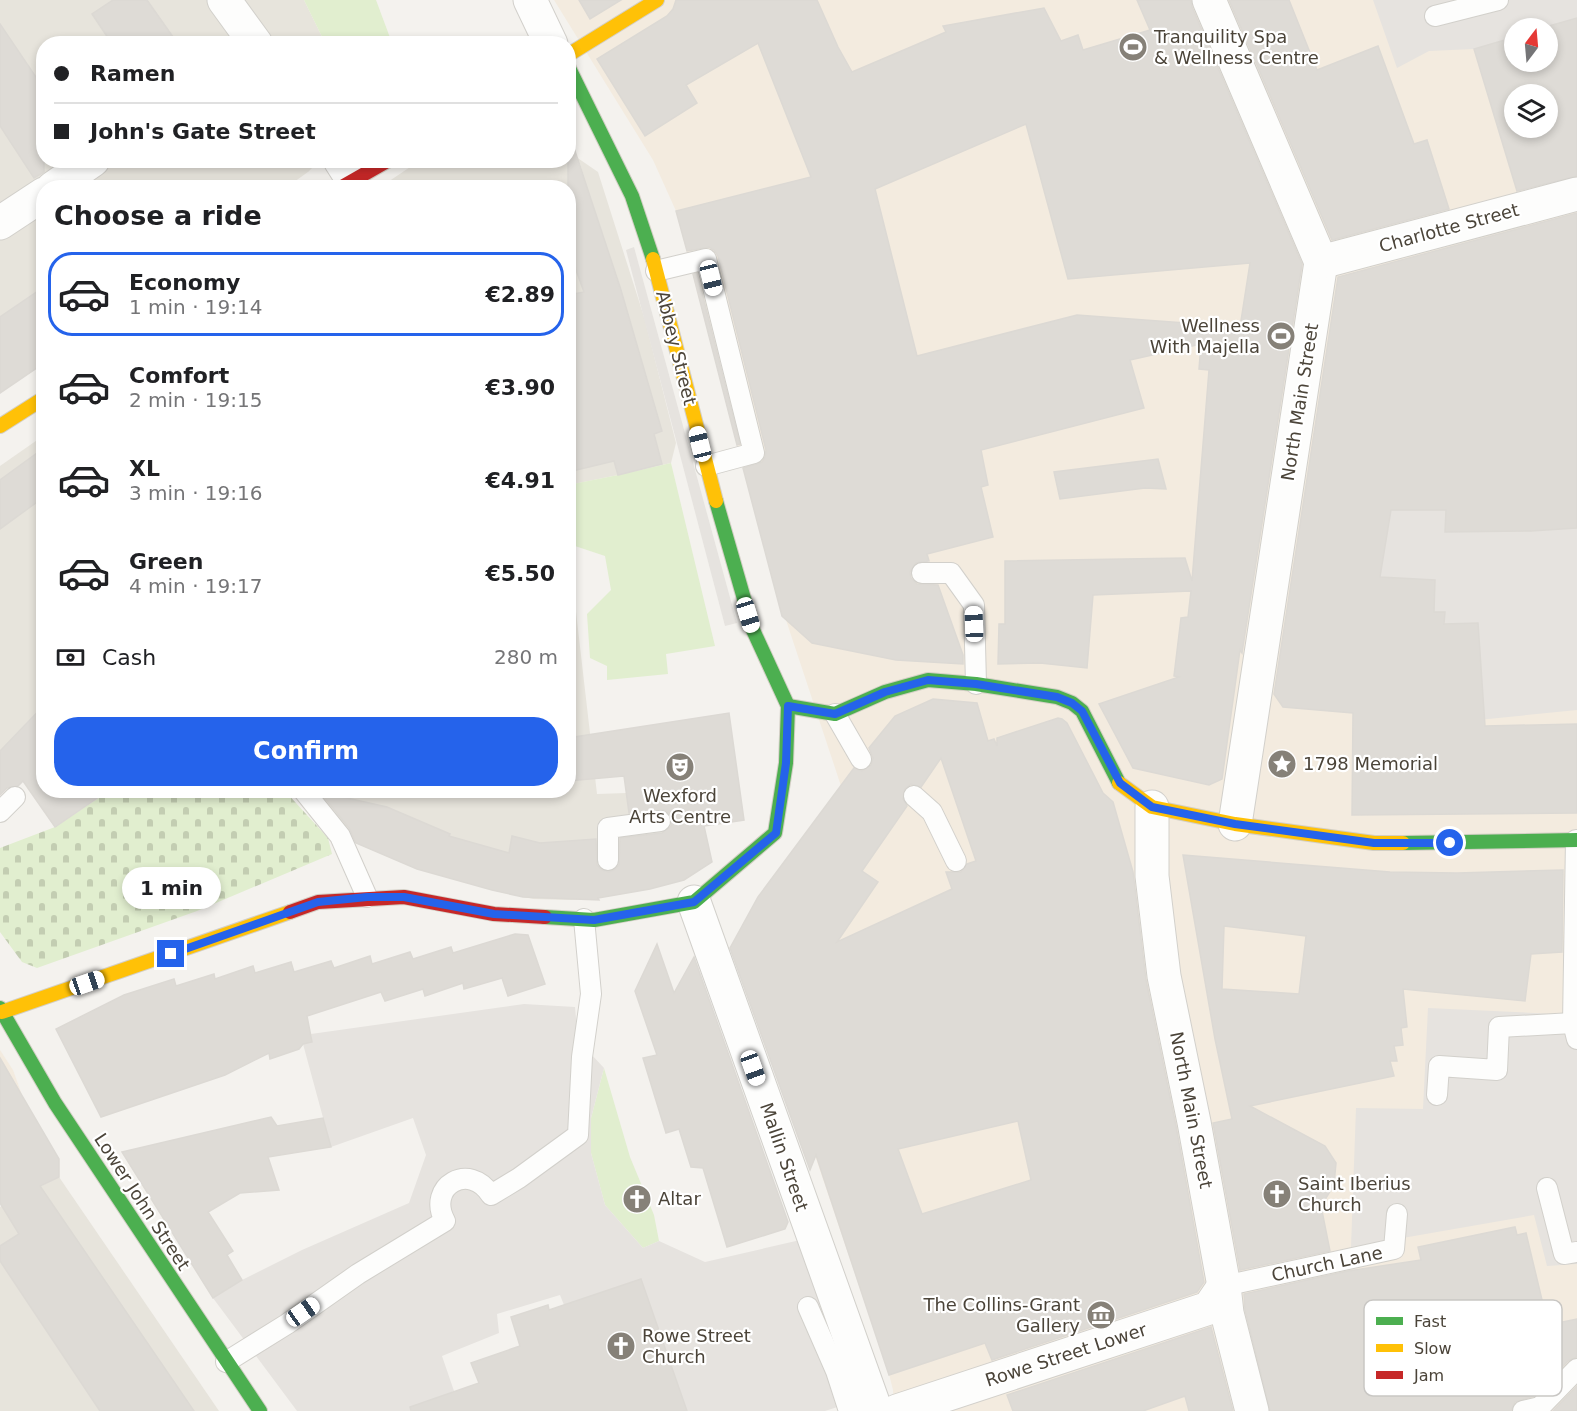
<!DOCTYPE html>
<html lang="en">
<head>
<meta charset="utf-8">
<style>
	:root { --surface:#fff; --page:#f6f6f6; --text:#202124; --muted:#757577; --line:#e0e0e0; --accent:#2563eb }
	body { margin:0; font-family:"DejaVu Sans",sans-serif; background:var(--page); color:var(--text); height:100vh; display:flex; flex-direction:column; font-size:22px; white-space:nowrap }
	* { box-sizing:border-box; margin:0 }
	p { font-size:20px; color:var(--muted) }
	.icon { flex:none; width:33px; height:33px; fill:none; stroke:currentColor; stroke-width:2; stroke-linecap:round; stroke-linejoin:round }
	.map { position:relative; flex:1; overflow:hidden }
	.drawer { position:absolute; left:36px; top:180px; width:540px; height:618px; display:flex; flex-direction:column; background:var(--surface); border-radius:24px; box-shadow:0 3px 9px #0003 }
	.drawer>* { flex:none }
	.banner { position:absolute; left:36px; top:36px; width:540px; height:132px; border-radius:24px; box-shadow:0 3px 9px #0003; display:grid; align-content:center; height:132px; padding:0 18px; background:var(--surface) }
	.needle { width:39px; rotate:16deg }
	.buttons { position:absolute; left:1504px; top:18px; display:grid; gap:12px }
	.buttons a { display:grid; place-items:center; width:54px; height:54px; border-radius:50%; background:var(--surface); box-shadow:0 3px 9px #0003; font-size:30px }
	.end { position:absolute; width:27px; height:27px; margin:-14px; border:8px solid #2563eb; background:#fff; box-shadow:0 0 0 3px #fff }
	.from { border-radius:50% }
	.bubble { position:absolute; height:42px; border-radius:21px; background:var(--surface); box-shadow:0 3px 9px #0003; font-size:20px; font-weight:800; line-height:42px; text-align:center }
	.car { position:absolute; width:18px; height:36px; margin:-18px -9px; border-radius:8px; box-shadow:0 0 4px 2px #0007; background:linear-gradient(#fff 24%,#345 0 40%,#fff 0 76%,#345 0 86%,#fff 0) }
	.banner b { display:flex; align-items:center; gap:21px; height:57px; font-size:22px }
	.banner b+b { border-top:2px solid var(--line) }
	.banner i { width:15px; height:15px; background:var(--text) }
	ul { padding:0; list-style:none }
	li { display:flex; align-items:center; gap:18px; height:84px; margin:0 12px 9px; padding:0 6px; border:3px solid transparent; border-radius:24px }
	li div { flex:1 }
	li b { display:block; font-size:22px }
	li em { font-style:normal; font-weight:800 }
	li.active { border-color:var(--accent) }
	li>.icon { width:54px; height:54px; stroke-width:1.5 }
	h2 { padding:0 18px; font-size:27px; line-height:72px }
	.pay { display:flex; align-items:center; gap:15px; height:66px; padding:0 18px; font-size:22px }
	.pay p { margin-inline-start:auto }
	.button { display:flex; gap:12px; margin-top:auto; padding:12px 18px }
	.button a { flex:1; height:69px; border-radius:24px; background:var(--accent); color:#fff; font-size:24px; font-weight:800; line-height:69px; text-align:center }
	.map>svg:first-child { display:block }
</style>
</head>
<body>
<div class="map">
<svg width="1577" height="1411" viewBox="0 0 1577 1411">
	<defs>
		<pattern id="cemetery-stones" width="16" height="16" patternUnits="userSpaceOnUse" patternTransform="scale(1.5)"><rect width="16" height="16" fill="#e1eecf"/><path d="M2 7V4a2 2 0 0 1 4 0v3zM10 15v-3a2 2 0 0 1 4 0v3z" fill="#c3cdb2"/></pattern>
	</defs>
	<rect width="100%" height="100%" fill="#f4f2ee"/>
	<!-- residential -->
	<g fill="#e7e4dc">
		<polygon points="0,0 304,0 325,43 44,44 44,160 317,160 317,163 308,172 287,187 44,188 43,362 0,393"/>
		<polygon points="569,152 598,172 645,320 676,443 671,463 618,475 569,485 568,188 379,188 419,161 568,160"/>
		<polygon points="43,436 43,705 0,751 0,466"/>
		<polygon points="569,576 572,577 597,794 626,793 684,785 690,828 704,826 712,862 684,880 650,889 598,898 571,900 533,899 500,892 422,870 353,842 317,791 568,790"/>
		<polygon points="59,1177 219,1411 0,1411 0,1207"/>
	</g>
	<!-- commercial -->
	<g fill="#f3ebdf" fill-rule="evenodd">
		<path d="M554 0H1577V1411H894L893 1390 889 1374 781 1055 757 898 841 786 786 620 756 516 676 211 653 160ZM1515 28H1548V62H1515ZM1515 94H1548V128H1515Z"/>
		<polygon points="0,1050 13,1070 22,1095 0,1107"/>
	</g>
	<!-- grass -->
	<g fill="#e1eecf">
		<polygon points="304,0 376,0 392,43 325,43"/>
		<polygon points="671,463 715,646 666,654 668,674 607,680 607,666 590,658 587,614 611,590 605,556 575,546 569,513 568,485 618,475"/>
		<polygon points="604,1068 630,1157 654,1215 659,1241 643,1248 605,1205 591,1153 591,1118"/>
	</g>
	<!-- cemetery -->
	<polygon fill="url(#cemetery-stones)" points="285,791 328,838 332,854 197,911 37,968 22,962 0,932 0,848 55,827 109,791"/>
	<!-- parking -->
	<g fill="#e6e3df">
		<polygon points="1373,0 1577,0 1577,18 1542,28 1515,28 1515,37 1474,49 1429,51 1397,68"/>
		<polygon points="634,247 737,623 725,626 626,250"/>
		<polygon points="1391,510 1446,510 1445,532 1577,528 1577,710 1478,720 1478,623 1445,624 1445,612 1433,612 1435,580 1380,577"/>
		<polygon points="524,1004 575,1007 578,1040 604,1068 591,1118 591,1153 605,1205 643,1248 659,1241 705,1262 809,1238 862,1399 825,1411 687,1411 641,1279 564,1305 560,1295 497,1314 499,1333 442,1356 454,1391 447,1394 452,1411 297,1411 213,1298 242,1280 302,1250 409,1203 426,1155 413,1118 331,1147 303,1044 312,1042 311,1034"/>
		<polygon points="1428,1008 1577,1015 1577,1264 1547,1266 1534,1215 1351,1247 1356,1108 1423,1109"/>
	</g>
	<!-- building -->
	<g fill="#dedbd6" stroke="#dcd9d4" stroke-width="1.5" fill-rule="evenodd">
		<polygon points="113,0 147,0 178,44 112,44 92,14"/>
		<polygon points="579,0 621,0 590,19"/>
		<path d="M676 0H817L838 47 852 72 946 32 943 26 1044 8 1061 41 1078 35 1083 50 1150 30 1137 0H1191L1192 7 1302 264 1242 653 1240 650 1222 779 1209 785 1133 768 1099 704 1179 677 1174 676 1181 618 1188 617 1191 591 1093 595 1087 668 1040 663 998 664 999 624H1005V561L1185 558 1192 581 1209 370 1199 369 1201 344 1130 360 1144 408 981 450 988 485 981 487 993 537 927 554 929 561 916 563 910 572 911 578 917 584 938 585 963 655V664L896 660 812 643 782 616 743 468 762 462 765 457 766 450 718 256 714 250 709 247 687 251 676 211 811 177 758 43 686 85 697 103 645 136 597 59 667 16 673 9ZM1026 124 1068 279 1250 263 1240 327 1077 315 917 356 875 189Z"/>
		<polygon points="1229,0 1289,0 1317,70 1378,46 1414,144 1427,140 1449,209 1332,240"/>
		<path d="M1577 18V176L1517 191 1474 49 1515 37V62H1548V28H1542ZM1515 94H1548V128H1515Z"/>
		<polygon points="0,24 44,89 44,172 34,178 0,126"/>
		<polygon points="574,148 621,290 662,431 654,434 662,464 618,475 614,461 568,472 568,295 584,292 568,248 568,149"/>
		<polygon points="1577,213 1577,528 1531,531 1445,532 1446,510 1391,510 1380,577 1435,580 1434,612 1445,612 1444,624 1478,623 1485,726 1577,724 1577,813 1352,815 1353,713 1283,707 1274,694 1338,277"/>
		<polygon points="697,273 740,444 737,445 693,274"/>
		<polygon points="44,287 44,363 0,393 0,317"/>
		<polygon points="44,448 44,497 0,529 0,480"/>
		<polygon points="1158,459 1166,489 1145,488 1060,499 1054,472"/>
		<path d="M933 699 977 703 988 741 994 739 997 746V738L1058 718 1062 719 1067 723 1103 793 1113 802 1133 872 1146 980 1176 1126 1204 1282 1197 1292 992 1360 985 1343 889 1375 816 1155 810 1170 730 948 758 897 854 768 862 771 871 765 873 758 869 748 895 716ZM941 758 976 861 967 864 961 872H946L952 889 837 942 878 882 862 871 907 806 903 799 905 789 911 784 921 787ZM1018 1121 1031 1180 922 1214 898 1149Z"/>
		<polygon points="44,705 44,790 109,790 55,827 23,781 18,786 7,788 0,795 0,751"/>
		<polygon points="729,713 744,820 704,826 712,862 684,880 650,889 598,898 599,900 523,897 492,890 417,869 356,843 349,828 320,792 387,807 450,834 449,836 509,853 512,836 540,843 596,839 597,865 602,870 609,872 614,870 619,865 620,838 662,833 671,826 672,819 669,813 664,810 629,813 624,776 568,781 568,738"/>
		<path d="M1183 855 1390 872 1457 873 1563 870 1562 952 1531 954 1525 1001 1403 989 1407 1027 1401 1028 1403 1045 1394 1046 1397 1061H1390L1394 1076 1250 1106 1325 1146 1336 1163 1334 1185 1321 1206 1330 1251 1240 1270 1213 1123 1232 1119 1215 1039ZM1224 926 1306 936 1299 994 1222 989Z"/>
		<polygon points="515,934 528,935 545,984 508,996 502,978 464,989 463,983 425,996 423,989 385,1001 381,992 307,1016 312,1042 303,1044 299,1049 270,1059 269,1053 225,1075 101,1117 56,1029 124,995 174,979 176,986 214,974 215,979 253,966 255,973 291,962 294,972 331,961 334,968 370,956 372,964 410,952 413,959 451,947 453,953"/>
		<polygon points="657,944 674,993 694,957 788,1222 785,1229 727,1247 703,1168 691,1167 679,1129 666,1133 643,1058 657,1055 635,991"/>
		<polygon points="0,1058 59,1159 59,1177 40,1186 194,1411 100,1411 0,1261 0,1246 19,1234 0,1203"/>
		<polygon points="271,1117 277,1126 323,1118 331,1147 268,1157 279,1190 240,1193 208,1212 233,1251 227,1255 242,1280 213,1298 122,1152"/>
		<polygon points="1515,1227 1517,1235 1526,1233 1548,1325 1577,1319 1577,1357 1568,1361 1534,1396 1515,1402 1511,1411 1270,1411 1245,1310 1244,1294 1348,1271 1421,1260 1418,1247"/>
		<polygon points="641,1279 687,1411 411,1411 410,1407 479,1383 471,1363 520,1346 511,1317 548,1305 549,1310"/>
		<polygon points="1211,1327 1233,1411 1189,1411 1185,1396 1143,1411 1013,1411 1007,1395"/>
		<polygon points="1577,1386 1577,1411 1553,1411"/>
	</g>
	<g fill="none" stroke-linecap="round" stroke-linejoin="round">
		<!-- lane casing -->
		<g stroke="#d2d0cb" stroke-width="22">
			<g id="lane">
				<polyline points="1435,16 1498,0"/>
				<polyline points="656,271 706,259 754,453 706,466"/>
				<polyline points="922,573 951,573 974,605 976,684"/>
				<polyline points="835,714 861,759"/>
				<polyline points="303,790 340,836 367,897"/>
				<polyline points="914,796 932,812 956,861"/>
				<polyline points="0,812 15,797"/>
				<polyline points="1576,840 1573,1023 1577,1039"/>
				<polyline points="608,860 608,828 660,821"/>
				<polyline points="1437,1095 1439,1066 1497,1070 1499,1027 1573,1023"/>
				<polyline points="1547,1188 1564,1254 1577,1252"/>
				<polyline points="1224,1286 1394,1249 1397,1214"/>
				<polyline points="808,1307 836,1371 849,1411"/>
				<path d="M226 1362 287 1324 358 1274 445 1221C426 1186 470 1161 491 1195L519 1178 578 1135 582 1057 591 994 584 919"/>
				<polyline points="1523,1411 1540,1407 1577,1369"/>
			</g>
		</g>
		<!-- street casing -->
		<g stroke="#d2d0cb" stroke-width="35">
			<g id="street">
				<polyline points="224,0 256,44"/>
				<polyline points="530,0 551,44"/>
				<polyline points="1209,0 1321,262 1235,824"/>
				<polyline points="340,160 352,179"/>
				<polyline points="53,188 93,160"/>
				<polyline points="0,223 44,194"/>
				<polyline points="1321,262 1577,194"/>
				<polyline points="1152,807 1152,876 1164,976 1194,1122 1224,1286 1227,1313 1252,1411"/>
				<polyline points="694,902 876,1411"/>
				<polyline points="897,1411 1209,1308 1224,1286"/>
			</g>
		</g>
		<!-- fast casing -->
		<g stroke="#d3cfc5" stroke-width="16">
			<g id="fast">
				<polyline points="568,66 632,196 653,259"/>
				<polyline points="788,706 835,714 885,692 928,680 976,684 1057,697 1072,703 1082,711 1119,783"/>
				<polyline points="1403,843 1577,840"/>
				<polyline points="545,917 594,920 694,902 775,833 786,763 788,706 753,630 716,501"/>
				<polyline points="0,1008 55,1103 260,1411"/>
			</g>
		</g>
		<!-- slow casing -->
		<g stroke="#d3cfc5" stroke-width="16">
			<g id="slow">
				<polyline points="568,55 657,0"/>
				<polyline points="653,259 716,501"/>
				<polyline points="0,426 44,398"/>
				<polyline points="1119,783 1152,807 1235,824 1374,843 1403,843"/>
				<polyline points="2,1012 290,912"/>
			</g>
		</g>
		<!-- jam casing -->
		<g stroke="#d3cfc5" stroke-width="16">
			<g id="jam">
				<polyline points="340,188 389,160"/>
				<polyline points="290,912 318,902 404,897 494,914 545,917"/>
			</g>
		</g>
		<!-- lane -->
		<use href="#lane" stroke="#fdfdfc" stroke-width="20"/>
		<!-- street -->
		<use href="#street" stroke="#fdfdfc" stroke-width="33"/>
		<!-- fast -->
		<use href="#fast" stroke="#4caf50" stroke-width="14"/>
		<!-- slow -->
		<use href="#slow" stroke="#ffc107" stroke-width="14"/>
		<!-- jam -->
		<use href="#jam" stroke="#c62828" stroke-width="14"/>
	</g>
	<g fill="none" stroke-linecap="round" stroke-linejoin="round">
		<!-- route -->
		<polyline stroke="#2563eb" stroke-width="8" points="171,954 318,902 367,897 404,897 494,914 594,920 694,902 776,833 786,763 788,706 835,714 885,692 928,680 976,684 1057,697 1072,703 1082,711 1120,783 1152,807 1235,824 1374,843 1450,843"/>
	</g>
	<!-- icons -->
	<defs>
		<g id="stadium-disc" transform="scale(1.5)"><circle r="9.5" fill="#868178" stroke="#fff"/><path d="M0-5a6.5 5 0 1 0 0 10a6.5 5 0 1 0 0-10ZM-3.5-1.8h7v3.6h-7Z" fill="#fff"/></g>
		<g id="sight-disc" transform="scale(1.5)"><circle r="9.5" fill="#868178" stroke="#fff"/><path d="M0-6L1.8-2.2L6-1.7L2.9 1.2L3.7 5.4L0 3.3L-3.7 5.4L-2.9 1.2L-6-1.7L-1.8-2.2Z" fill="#fff"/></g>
		<g id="theatre-disc" transform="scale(1.5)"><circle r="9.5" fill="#868178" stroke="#fff"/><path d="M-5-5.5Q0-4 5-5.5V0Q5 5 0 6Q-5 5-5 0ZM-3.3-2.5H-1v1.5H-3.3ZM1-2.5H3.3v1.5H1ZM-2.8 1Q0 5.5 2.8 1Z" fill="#fff"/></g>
		<g id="church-disc" transform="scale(1.5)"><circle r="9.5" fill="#868178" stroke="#fff"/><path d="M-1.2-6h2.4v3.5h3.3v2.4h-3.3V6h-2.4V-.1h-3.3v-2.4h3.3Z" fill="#fff"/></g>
		<g id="museum-disc" transform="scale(1.5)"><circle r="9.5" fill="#868178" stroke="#fff"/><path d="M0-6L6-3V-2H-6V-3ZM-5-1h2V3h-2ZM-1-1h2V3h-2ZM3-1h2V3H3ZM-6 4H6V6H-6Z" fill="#fff"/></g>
	</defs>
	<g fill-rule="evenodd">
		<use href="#stadium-disc" x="1133" y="47"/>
		<use href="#stadium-disc" x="1281" y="336"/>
		<use href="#sight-disc" x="1282" y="764"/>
		<use href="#theatre-disc" x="680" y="767"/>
		<use href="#church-disc" x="1277" y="1194"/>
		<use href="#church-disc" x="637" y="1199"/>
		<use href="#museum-disc" x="1101" y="1315"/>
		<use href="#church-disc" x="621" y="1346"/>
	</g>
	<g text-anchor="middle" stroke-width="4.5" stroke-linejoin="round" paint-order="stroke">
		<!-- poi labels -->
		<g font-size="18" fill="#4b4439" stroke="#fff" text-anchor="start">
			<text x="1154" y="43">Tranquility Spa<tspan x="1154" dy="21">&amp; Wellness Centre</tspan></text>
			<text x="1260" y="332" text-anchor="end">Wellness<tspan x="1260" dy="21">With Majella</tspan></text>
			<text x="1303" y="770">1798 Memorial</text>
			<text x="680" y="802" text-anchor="middle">Wexford<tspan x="680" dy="21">Arts Centre</tspan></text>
			<text x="1298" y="1190">Saint Iberius<tspan x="1298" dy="21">Church</tspan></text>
			<text x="658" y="1205">Altar</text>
			<text x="1080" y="1311" text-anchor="end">The Collins-Grant<tspan x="1080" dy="21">Gallery</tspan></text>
			<text x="642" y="1342">Rowe Street<tspan x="642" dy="21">Church</tspan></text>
		</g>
		<!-- street labels -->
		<g font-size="18" fill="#4b4439" stroke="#fff">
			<text transform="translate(1449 228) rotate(-15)" y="6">Charlotte Street</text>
			<text transform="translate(676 348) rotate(76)" y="6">Abbey Street</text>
			<text transform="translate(1300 402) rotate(-81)" y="6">North Main Street</text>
			<text transform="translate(1191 1110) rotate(79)" y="6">North Main Street</text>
			<text transform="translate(784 1157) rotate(71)" y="6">Mallin Street</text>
			<text transform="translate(142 1202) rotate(57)" y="6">Lower John Street</text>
			<text transform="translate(1327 1264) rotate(-12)" y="6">Church Lane</text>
			<text transform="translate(1066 1355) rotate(-18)" y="6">Rowe Street Lower</text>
		</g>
	</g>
	<!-- legend -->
	<rect x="1364" y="1300" width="198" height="96" rx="9" fill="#fff" stroke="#c9c7c4" stroke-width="1.5"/>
	<rect x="1376" y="1317" width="27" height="8" fill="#4caf50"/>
	<rect x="1376" y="1344" width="27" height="8" fill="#ffc107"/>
	<rect x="1376" y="1371" width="27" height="8" fill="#c62828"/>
	<g font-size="16" fill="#4b4439">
		<text x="1414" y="1327">Fast</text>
		<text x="1414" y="1354">Slow</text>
		<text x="1414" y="1381">Jam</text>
	</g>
</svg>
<div class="buttons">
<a><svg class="needle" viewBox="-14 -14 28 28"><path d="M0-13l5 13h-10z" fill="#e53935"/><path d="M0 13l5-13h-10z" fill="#757577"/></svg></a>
<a><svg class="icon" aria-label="layers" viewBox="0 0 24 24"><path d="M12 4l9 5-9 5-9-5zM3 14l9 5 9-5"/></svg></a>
</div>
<i class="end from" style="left:1450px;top:843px"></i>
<i class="end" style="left:171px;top:954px"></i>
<div class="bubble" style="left:122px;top:867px;width:99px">1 min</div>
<i class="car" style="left:711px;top:278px;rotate:166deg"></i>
<i class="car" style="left:700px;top:444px;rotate:346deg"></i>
<i class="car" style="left:748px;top:615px;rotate:163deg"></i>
<i class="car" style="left:974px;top:624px;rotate:358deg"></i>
<i class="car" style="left:87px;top:983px;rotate:71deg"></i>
<i class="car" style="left:753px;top:1068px;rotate:160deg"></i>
<i class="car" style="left:303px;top:1312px;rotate:55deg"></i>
<div class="banner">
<b><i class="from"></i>Ramen</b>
<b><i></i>John's Gate Street</b>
</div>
<section class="drawer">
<h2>Choose a ride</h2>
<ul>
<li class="active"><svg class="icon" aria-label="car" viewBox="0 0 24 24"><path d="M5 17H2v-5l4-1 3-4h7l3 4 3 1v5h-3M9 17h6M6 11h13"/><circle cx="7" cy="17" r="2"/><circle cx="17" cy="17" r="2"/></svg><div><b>Economy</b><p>1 min · 19:14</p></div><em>€2.89</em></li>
<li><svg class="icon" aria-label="car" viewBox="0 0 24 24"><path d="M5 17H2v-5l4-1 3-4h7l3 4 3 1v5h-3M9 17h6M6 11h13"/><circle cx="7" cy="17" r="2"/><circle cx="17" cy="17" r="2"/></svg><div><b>Comfort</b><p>2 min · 19:15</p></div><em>€3.90</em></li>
<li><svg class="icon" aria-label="car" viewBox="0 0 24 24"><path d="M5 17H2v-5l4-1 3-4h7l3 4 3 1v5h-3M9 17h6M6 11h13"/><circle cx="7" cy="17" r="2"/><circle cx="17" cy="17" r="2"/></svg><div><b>XL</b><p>3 min · 19:16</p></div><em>€4.91</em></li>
<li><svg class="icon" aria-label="car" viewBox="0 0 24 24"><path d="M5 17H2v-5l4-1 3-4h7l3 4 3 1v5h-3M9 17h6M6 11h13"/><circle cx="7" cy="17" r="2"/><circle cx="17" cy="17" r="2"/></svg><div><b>Green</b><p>4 min · 19:17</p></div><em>€5.50</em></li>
</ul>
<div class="pay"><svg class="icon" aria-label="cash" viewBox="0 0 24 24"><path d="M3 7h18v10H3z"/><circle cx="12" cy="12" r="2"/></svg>Cash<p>280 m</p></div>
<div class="button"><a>Confirm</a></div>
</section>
</div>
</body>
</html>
